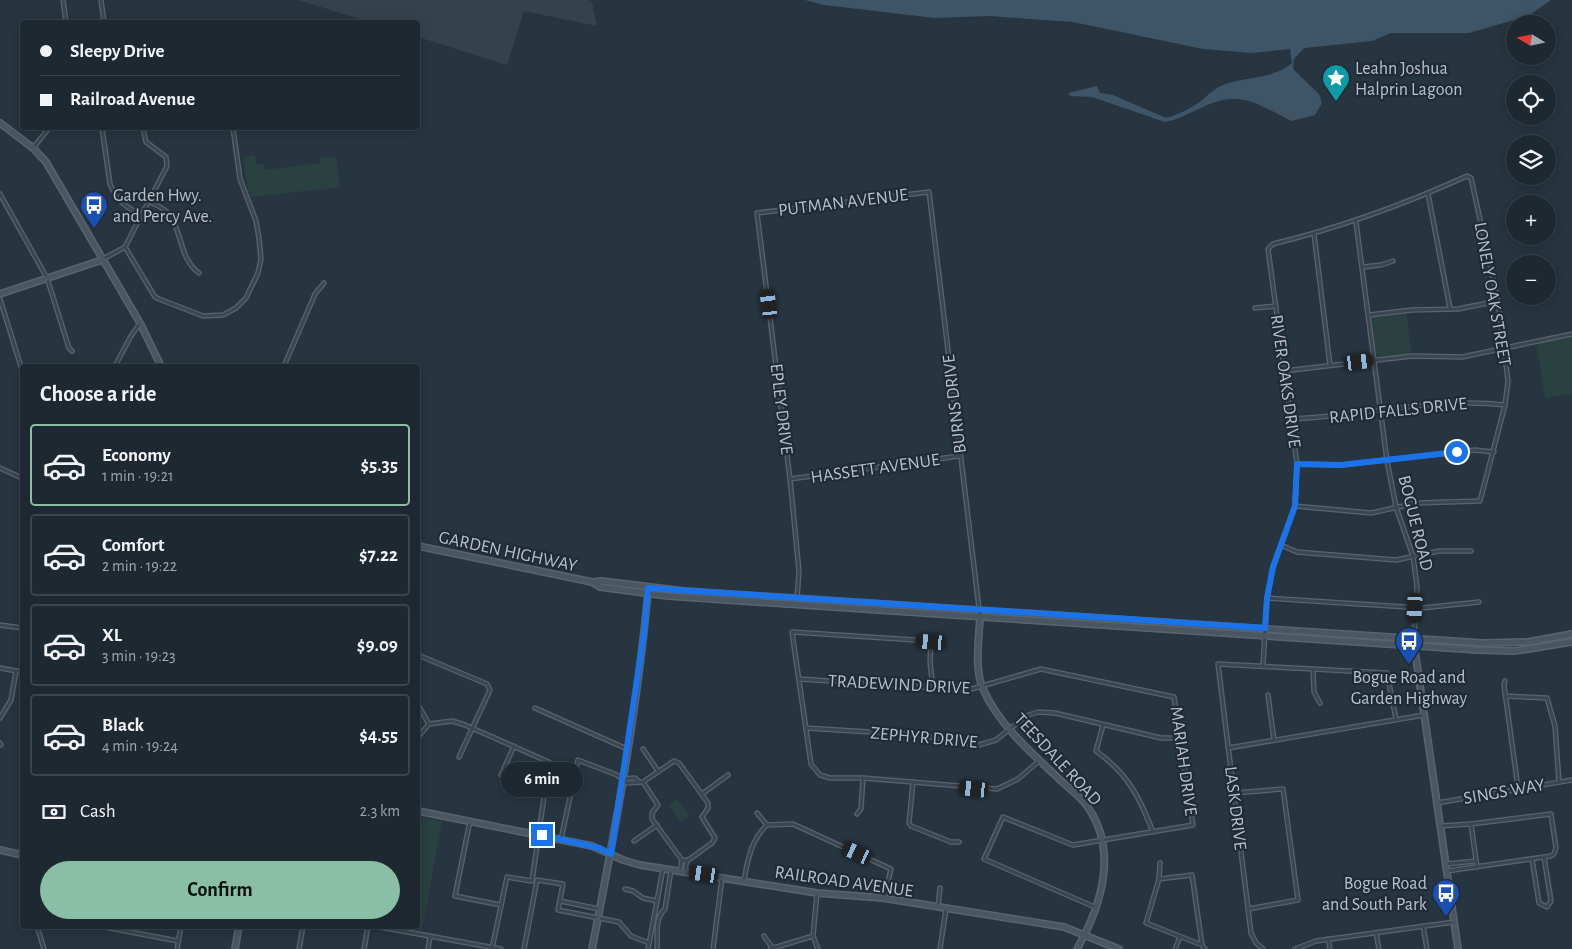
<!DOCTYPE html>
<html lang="en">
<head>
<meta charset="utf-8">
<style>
	:root { --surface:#1d2830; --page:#2a343c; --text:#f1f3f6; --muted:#a0a6ab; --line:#3b444c; --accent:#8abfa5 }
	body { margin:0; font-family:"Alegreya Sans",sans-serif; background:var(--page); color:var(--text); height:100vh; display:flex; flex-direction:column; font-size:19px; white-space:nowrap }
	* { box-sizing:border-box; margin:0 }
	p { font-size:16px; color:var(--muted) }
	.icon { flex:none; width:28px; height:28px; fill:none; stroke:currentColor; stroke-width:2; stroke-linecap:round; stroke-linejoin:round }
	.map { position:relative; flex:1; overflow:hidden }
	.panel { position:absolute; left:20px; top:364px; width:400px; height:565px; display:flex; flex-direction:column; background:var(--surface); border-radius:5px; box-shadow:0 2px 12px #0003,0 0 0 1px var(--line) }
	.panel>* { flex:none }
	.hud { position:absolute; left:20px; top:20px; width:400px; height:110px; border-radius:5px; box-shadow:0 2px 12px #0003,0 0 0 1px var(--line); display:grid; align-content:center; height:110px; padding:0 20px; background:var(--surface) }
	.needle { width:32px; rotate:280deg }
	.controls { position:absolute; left:1506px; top:15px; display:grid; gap:10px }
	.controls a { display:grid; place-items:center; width:50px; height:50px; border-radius:50%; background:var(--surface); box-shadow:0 2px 12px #0003,0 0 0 1px var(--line); font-size:25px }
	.end { position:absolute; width:22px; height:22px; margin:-11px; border:6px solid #1a73e8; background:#fff; box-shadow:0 0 0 2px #fff }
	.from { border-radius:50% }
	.bubble { position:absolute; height:35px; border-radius:18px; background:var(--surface); box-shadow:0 2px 12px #0003,0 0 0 1px var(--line); font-size:16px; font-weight:700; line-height:35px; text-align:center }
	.car { position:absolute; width:15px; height:30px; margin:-15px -8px; border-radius:6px; box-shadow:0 0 4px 1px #0007; background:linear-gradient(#222 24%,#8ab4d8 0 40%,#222 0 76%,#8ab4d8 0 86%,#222 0) }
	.hud b { display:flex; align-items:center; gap:18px; height:48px; font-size:19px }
	.hud b+b { border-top:1px solid var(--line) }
	.hud i { width:12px; height:12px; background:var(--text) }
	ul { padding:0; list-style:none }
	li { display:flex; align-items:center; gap:15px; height:82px; margin:0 10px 8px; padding:0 10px; border:2px solid var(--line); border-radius:5px }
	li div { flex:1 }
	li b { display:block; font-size:19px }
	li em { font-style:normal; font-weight:700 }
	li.active { border-color:var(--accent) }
	li>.icon { width:45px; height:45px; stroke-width:1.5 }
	h2 { padding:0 20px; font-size:22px; line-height:60px }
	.pay { display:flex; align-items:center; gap:12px; height:55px; padding:0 20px; font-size:19px }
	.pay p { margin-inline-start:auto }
	.cta { display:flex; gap:10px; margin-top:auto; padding:10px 20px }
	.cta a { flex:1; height:58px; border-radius:30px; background:var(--accent); color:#111; font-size:20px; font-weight:700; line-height:58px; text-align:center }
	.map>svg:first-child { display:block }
</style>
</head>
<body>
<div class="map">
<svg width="1572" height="949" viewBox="0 0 1572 949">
	<rect width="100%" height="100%" fill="#273540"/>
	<!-- airport -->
	<polygon fill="#35424d" points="298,0 589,0 592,2 597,26 524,11 507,65 418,37 418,22 370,22"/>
	<!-- green -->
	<g fill="#294140">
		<polygon points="255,155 256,165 264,164 265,170 320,163 320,158 336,157 340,187 251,197 247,186 243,157"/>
		<polygon points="1406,310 1412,356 1374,360 1369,315"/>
		<polygon points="1572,334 1572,394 1545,398 1536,342"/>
		<polygon points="677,799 690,816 681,822 669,805"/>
		<polygon points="418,817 442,821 422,931 397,926 418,926"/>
	</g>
	<!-- water -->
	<path fill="#3e5567" d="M805 0H1551L1528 16 1469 33H1391L1372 41 1304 48 1294 59 1293 69 1319 94 1322 103 1315 115 1292 121C1256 104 1240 88 1201 108 1189 113 1178 120 1165 122L1092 97 1071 96 1068 93 1097 86 1100 93 1113 95 1166 118C1178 115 1191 108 1201 101 1208 95 1214 89 1223 85 1245 76 1272 80 1292 63L1290 49 1252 53 1203 49 1073 22 989 16 935 18 824 5Z"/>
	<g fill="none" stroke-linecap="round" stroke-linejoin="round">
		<!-- street casing -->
		<g stroke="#59646d" stroke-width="5.5">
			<g id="street">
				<polyline points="63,0 66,22"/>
				<polyline points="101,0 104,22"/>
				<path d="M102 128 110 184C117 201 126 207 141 215"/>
				<polyline points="33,148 49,128"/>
				<polyline points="0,194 47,278 69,348 72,351"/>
				<polyline points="1428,194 1450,308"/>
				<path d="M149 201C156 205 164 208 169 214 182 231 180 260 199 273"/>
				<polyline points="1356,222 1387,461 1396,507 1413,556 1417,587 1414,638"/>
				<polyline points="1314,234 1330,365"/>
				<polyline points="125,247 155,297 159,299 203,316 223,315 236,308 246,298 258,273 261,259 259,238 256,221 240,179 233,128"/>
				<polyline points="103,259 125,247 167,166 166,157 146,142 143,128"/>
				<polyline points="1363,267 1381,265 1393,261"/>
				<polyline points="0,299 22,370"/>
				<polyline points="1255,308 1276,306"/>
				<polyline points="1369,315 1412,310 1458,309 1498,301"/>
				<polyline points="115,366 131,336 140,323"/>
				<polyline points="284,366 315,294 324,283"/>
				<polyline points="1284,371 1412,356 1462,357 1572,334"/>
				<path d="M1291 419C1362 416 1434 397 1505 405"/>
				<polyline points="1297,464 1341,465 1475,450 1494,452"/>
				<polyline points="0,468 22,478"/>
				<polyline points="790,479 959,456"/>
				<polyline points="1281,545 1297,552 1396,560 1439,551 1471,551"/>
				<polyline points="1267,598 1422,608 1479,602"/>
				<polyline points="797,599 799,571 790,479 757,213 929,192 980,617"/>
				<polyline points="0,625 22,628 22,622"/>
				<polyline points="418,655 487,684 490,690 459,757"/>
				<path d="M1263 665 1267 598 1273 567 1295 506 1297 464 1268 249 1273 244C1342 227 1401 206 1467 176L1471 178 1498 301 1508 381 1505 405 1480 501 1417 503 1371 513 1295 506"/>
				<polyline points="0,668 22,672"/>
				<polyline points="1313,669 1314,692 1320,703"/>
				<polyline points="799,679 968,690 1041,669 1174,697 1193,825 1073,845 1003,817 984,859 1097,908"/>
				<polyline points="1505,681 1504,685 1518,788"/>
				<polyline points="933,688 930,662 931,641 792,632 811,764 820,775 830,778 863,778 997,789 1018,779 1039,761"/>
				<polyline points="1268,695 1274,740"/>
				<polyline points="1505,696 1547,698 1555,726 1559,782"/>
				<polyline points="418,705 429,724"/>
				<polyline points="535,708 627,749"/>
				<polyline points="0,718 11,700 16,671"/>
				<path d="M1103 725 1096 751C1128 774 1139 796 1153 832"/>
				<polyline points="806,728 919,735 979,745 996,740 1026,716 1038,712 1055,713 1161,738 1180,738"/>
				<polyline points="418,737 429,724 452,721 465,725 549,762 532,881 507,877 493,944 490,949"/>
				<polyline points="0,743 1,745"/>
				<polyline points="1228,748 1424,715"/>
				<polyline points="643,749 658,771"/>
				<polyline points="501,775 514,746"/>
				<polyline points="623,779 635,778 639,782"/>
				<polyline points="913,782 909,823 911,826 951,842 959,842"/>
				<polyline points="1234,793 1283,789 1298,900 1248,909"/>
				<polyline points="702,794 728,775"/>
				<polyline points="1437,803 1572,780"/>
				<polyline points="757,813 767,825"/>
				<polyline points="857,814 861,809 863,778"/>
				<polyline points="470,821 455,896 501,905"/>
				<polyline points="1440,826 1471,824"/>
				<polyline points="561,839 578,760 617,775 627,783 643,782"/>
				<polyline points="634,841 657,825"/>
				<polyline points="1532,859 1539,903 1547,907 1551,901 1544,857"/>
				<polyline points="1446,864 1476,861"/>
				<polyline points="680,871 682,860 652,819 652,813 658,805 643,782 674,761 679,763 708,803 708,808 702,817 715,838 712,843 687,861 682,860"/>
				<polyline points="685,871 687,860"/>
				<polyline points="1447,871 1551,856 1554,854 1556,848 1551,814 1471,824 1477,867"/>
				<polyline points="1159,879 1160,863"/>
				<path d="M744 880C748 859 751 840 767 825L793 824 891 869 884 898"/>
				<polyline points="625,889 633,891 643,898 657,901"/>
				<polyline points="817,893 813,936 818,949"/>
				<polyline points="560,901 599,909"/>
				<polyline points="938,907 940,888"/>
				<polyline points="37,926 44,949"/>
				<polyline points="99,926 178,941"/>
				<polyline points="374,926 501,949"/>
				<polyline points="1423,926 1427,949"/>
				<polyline points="1376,933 1379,949"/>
				<polyline points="764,936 772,947"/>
				<polyline points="1328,939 1330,949"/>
				<polyline points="1202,945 1192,875 1159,879 1146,923 1202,945 1205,949"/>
				<polyline points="177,949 181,926"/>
				<polyline points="299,949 303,926"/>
				<polyline points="364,949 368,926"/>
				<polyline points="428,949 430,937"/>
				<polyline points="524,949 537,880 563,884 558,910 619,922 631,936 649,943"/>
				<polyline points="648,949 663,869"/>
				<path d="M657 949C658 937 654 918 665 909L671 870"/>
				<polyline points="713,949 722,878"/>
				<polyline points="770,949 813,936"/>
				<polyline points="940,949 946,909"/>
				<polyline points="1175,949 1180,937"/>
				<polyline points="1263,949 1256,943 1251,933 1218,664 1387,673 1396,719"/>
				<polyline points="1295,949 1316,941 1454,922"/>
			</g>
		</g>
		<!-- secondary casing -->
		<g stroke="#59646d" stroke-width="8">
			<g id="secondary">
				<polyline points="0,123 33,148 46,162 140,323 161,366"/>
				<polyline points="0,294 102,260"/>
				<polyline points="418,546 592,582 600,587 668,596 1478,650 1515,651 1572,642"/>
				<polyline points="593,582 601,581 684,591 1483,643 1528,642 1572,634"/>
				<path d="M980 617C979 639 974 668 983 689 998 723 1029 751 1056 776 1065 785 1076 793 1084 802 1120 847 1102 905 1077 949"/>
				<polyline points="1414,644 1458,949"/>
				<polyline points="418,811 592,846 623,860 640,865 817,893 883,898 1064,927 1119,949"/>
				<polyline points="0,850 22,855"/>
				<polyline points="235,949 239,926"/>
				<path d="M592 949C615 831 637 712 648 592"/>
			</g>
		</g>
		<!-- street -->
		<use href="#street" stroke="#3b4650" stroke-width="3"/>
		<!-- secondary -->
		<use href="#secondary" stroke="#4a5662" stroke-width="5"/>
	</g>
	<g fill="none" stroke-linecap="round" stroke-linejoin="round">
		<!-- route -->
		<polyline stroke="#1a73e8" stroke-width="6" points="542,835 599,848 611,854 644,633 648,588 1265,628 1267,598 1273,567 1295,506 1297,464 1341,465 1457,452"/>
	</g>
	<!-- icons -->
	<defs>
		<g id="sight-pin" transform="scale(1.4375)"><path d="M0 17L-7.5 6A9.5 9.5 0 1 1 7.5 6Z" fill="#0f9aa8" stroke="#202b35"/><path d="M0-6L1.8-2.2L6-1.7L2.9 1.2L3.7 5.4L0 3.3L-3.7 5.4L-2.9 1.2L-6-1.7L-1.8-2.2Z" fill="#fff"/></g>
		<g id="bus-pin" transform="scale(1.4375)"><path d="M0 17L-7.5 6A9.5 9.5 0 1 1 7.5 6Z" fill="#1a4fb4" stroke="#202b35"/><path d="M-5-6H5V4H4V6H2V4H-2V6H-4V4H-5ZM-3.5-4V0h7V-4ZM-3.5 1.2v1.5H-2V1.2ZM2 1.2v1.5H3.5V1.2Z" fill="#fff"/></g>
	</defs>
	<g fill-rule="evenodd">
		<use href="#sight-pin" x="1336" y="78"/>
		<use href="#bus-pin" x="94" y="205"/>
		<use href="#bus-pin" x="1409" y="641"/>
		<use href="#bus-pin" x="1446" y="893"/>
	</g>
	<g text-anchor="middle" stroke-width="4.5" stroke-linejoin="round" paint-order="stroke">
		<!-- poi labels -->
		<g font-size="18" fill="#b8c1ca" stroke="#202b35" text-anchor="start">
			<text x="1355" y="74">Leahn Joshua<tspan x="1355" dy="21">Halprin Lagoon</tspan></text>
			<text x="113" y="201">Garden Hwy.<tspan x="113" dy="21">and Percy Ave.</tspan></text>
			<text x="1409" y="683" text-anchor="middle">Bogue Road and<tspan x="1409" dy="21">Garden Highway</tspan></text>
			<text x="1427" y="889" text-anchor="end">Bogue Road<tspan x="1427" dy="21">and South Park</tspan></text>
		</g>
		<!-- street labels -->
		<g font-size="18" fill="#b8c1ca" stroke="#202b35">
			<text transform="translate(843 202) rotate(-7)" y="6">PUTMAN AVENUE</text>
			<text transform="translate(1493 294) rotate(80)" y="6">LONELY OAK STREET</text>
			<text transform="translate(1286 381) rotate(82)" y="6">RIVER OAKS DRIVE</text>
			<text transform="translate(954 404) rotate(-97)" y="6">BURNS DRIVE</text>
			<text transform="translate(782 409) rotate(83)" y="6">EPLEY DRIVE</text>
			<text transform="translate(1398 410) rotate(-6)" y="6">RAPID FALLS DRIVE</text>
			<text transform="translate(875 468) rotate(-8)" y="6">HASSETT AVENUE</text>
			<text transform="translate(1416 523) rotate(76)" y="6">BOGUE ROAD</text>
			<text transform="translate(508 551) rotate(12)" y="6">GARDEN HIGHWAY</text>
			<text transform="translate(899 684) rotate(3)" y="6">TRADEWIND DRIVE</text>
			<text transform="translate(924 737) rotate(5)" y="6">ZEPHYR DRIVE</text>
			<text transform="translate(1058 759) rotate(47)" y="6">TEESDALE ROAD</text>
			<text transform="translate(1184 761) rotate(82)" y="6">MARIAH DRIVE</text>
			<text transform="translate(1504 791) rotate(-10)" y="6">SINGS WAY</text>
			<text transform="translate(1236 808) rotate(83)" y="6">LASK DRIVE</text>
			<text transform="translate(844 881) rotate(8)" y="6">RAILROAD AVENUE</text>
		</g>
	</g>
</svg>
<div class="controls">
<a><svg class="needle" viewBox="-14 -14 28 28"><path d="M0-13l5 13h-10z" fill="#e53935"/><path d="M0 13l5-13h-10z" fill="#a0a6ab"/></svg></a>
<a><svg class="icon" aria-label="locate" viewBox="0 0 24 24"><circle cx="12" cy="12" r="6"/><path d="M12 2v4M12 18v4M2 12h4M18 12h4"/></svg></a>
<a><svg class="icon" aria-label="layers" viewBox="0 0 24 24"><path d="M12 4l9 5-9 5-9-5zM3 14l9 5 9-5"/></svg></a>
<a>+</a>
<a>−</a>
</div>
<i class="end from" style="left:1457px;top:452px"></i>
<i class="end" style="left:542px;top:835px"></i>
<div class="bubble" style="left:501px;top:762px;width:82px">6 min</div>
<i class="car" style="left:769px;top:304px;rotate:353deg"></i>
<i class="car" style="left:1359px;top:362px;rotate:83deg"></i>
<i class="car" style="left:1415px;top:608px;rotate:183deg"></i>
<i class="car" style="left:931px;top:642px;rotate:274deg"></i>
<i class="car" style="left:974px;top:789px;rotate:276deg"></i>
<i class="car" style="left:857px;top:853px;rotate:295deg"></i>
<i class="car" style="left:704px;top:874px;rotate:279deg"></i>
<div class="hud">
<b><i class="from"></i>Sleepy Drive</b>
<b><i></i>Railroad Avenue</b>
</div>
<section class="panel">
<h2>Choose a ride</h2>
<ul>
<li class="active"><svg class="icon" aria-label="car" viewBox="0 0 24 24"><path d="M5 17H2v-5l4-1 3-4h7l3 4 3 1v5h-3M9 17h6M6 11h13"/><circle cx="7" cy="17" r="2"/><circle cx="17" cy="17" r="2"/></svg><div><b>Economy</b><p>1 min · 19:21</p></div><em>$5.35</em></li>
<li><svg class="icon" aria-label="car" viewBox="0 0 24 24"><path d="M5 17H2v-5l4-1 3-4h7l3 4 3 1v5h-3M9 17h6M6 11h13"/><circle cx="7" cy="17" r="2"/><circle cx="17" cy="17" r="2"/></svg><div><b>Comfort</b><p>2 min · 19:22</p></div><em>$7.22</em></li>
<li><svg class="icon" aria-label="car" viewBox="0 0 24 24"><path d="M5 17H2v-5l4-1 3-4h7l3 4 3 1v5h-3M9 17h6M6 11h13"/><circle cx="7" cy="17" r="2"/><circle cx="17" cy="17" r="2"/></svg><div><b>XL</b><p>3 min · 19:23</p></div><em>$9.09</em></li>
<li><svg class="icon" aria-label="car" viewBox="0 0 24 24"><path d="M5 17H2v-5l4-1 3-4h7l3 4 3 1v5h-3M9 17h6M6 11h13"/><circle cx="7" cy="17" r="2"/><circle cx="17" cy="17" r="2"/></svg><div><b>Black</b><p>4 min · 19:24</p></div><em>$4.55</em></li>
</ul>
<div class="pay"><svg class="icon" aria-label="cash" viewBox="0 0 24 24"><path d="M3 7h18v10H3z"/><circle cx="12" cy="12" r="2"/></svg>Cash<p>2.3 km</p></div>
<div class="cta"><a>Confirm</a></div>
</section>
</div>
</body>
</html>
